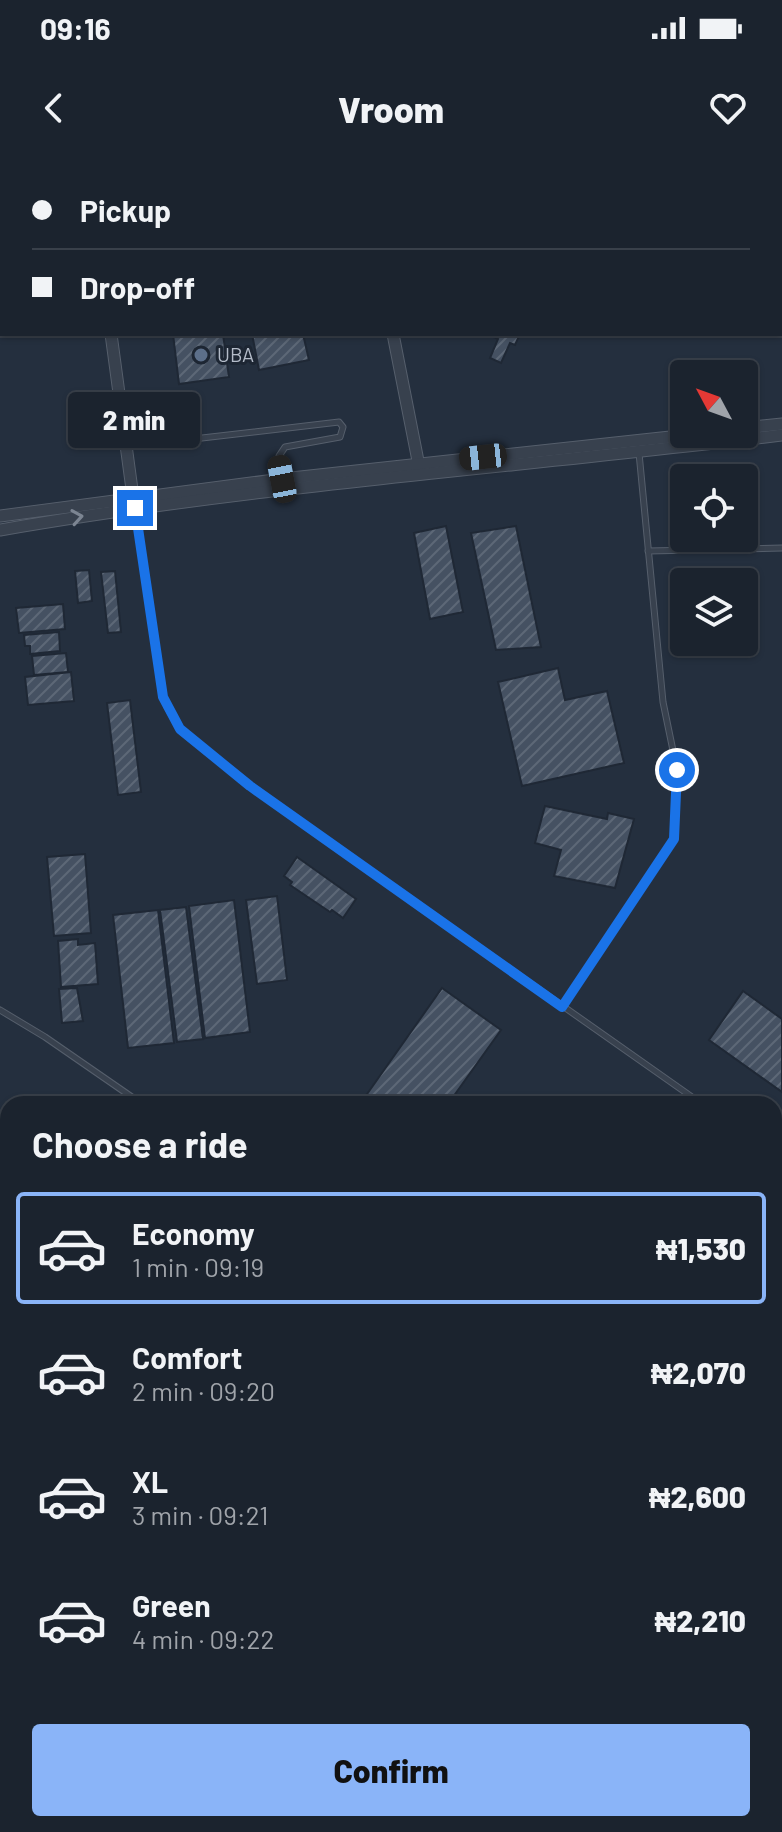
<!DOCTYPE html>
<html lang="en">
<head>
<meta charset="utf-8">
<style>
	:root { --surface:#1b232e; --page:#282f3a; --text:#f1f3f6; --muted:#a0a4aa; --line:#39404a; --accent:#8ab4f8 }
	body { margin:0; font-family:Barlow,sans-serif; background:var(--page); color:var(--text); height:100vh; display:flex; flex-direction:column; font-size:30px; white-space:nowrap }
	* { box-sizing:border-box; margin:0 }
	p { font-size:26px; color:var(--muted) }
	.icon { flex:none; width:44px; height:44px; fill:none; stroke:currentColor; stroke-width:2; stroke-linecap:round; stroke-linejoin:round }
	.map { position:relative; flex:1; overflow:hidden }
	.details { position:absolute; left:0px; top:936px; width:782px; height:736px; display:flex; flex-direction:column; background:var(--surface); border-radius:24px 24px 0 0; box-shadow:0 2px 6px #0004,0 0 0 2px var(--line) }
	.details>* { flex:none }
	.guide { position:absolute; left:0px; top:0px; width:782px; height:176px; box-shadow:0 2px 6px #0004,0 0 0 2px var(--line); display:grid; align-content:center; height:176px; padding:0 32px; background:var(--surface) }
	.needle { width:52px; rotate:311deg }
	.tools { position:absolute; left:670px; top:200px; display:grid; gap:16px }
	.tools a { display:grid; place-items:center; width:88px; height:88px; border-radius:8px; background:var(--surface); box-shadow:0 2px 6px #0004,0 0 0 2px var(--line); font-size:40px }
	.end { position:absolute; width:36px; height:36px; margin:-18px; border:10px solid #1a73e8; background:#fff; box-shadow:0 0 0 4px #fff }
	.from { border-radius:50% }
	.bubble { position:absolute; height:56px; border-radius:8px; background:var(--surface); box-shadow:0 2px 6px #0004,0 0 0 2px var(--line); font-size:26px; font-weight:800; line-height:56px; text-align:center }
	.car { position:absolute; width:24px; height:48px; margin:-24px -12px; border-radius:10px; box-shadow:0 0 6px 2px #0007; background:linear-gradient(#222 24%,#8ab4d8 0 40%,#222 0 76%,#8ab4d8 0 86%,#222 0) }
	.guide b { display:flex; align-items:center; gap:28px; height:76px; font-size:30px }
	.guide b+b { border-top:2px solid var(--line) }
	.guide i { width:20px; height:20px; background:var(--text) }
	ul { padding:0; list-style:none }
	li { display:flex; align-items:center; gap:24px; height:112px; margin:0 16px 12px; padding:0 16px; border:4px solid transparent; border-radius:8px }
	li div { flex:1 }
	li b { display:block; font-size:30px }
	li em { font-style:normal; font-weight:800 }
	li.active { border-color:var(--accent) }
	li>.icon { width:72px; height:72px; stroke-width:1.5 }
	h2 { padding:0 32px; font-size:36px; line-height:96px }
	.primary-button { display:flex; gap:16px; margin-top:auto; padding:16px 32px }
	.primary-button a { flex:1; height:92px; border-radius:8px; background:var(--accent); color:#111; font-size:32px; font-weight:800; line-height:92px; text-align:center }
	.status { display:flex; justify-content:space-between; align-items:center; height:56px; padding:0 40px; background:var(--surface); direction:ltr }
	.status svg { height:22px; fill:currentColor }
	header { display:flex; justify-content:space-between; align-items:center; height:104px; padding:0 32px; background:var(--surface); font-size:36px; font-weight:800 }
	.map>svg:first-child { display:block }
</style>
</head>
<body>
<div class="status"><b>09:16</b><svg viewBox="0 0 49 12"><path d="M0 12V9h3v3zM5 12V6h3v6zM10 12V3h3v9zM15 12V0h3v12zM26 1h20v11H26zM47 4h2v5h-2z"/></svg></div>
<header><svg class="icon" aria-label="back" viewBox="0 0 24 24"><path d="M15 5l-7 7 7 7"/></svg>Vroom<svg class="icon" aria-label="heart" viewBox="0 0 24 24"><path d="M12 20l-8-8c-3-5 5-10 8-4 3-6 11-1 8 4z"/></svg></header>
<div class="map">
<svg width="782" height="1672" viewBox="0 0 782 1672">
	<defs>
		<pattern id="building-hatch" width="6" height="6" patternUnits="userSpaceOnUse" patternTransform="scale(2)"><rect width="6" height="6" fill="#455162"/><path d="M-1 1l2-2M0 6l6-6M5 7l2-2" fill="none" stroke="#5d6877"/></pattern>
	</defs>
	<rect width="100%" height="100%" fill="#242f3e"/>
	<!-- building -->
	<g fill="url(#building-hatch)" stroke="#1f2835" stroke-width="2">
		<polygon points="173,174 223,174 229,217 179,224"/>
		<polygon points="252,174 303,174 309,200 259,210"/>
		<polygon points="496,174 520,174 515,185 510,183 501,203 490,198 498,179 494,177"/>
		<polygon points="446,366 463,452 430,459 414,373"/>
		<polygon points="516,366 541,487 496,490 471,373"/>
		<polygon points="89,410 92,441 78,443 75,411"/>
		<polygon points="115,411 121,472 108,473 101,412"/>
		<polygon points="63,444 65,469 19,473 16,448"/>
		<polygon points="59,472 60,491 30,494 30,486 25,486 24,475"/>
		<polygon points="66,493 68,512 34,515 32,496"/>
		<polygon points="558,508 565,540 607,531 624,603 522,626 498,522"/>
		<polygon points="71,512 74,541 28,545 25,517"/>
		<polygon points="130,540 141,632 118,635 107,543"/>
		<polygon points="545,646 607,659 608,653 634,659 615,728 554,716 561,690 535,683"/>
		<polygon points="85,694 91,773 54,776 47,697"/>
		<polygon points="297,697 356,739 343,758 332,750 330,752 290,725 292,722 284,716"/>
		<polygon points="277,736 287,820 257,824 246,740"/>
		<polygon points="234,740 250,872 205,878 189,746"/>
		<polygon points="186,747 203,879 177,882 160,750"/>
		<polygon points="158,750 174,883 128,888 113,755"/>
		<polygon points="78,779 78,785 95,783 98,824 61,827 58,781"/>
		<polygon points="77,828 83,861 62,863 59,829"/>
		<polygon points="442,828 501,870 448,944 360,944"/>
		<polygon points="743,831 782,859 782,932 709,880"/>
		<polygon points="780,1069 782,1071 782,1124 774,1135 774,1077"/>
		<polygon points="782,1131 782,1199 774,1194 774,1142"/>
		<polygon points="774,1430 782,1436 782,1473 774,1484"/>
	</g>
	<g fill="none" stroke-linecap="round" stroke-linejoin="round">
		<!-- service casing -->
		<g stroke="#565f6c" stroke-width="7">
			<g id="service">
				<polyline points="176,281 339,262 343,267 340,277 285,287 279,296 282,318"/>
				<polyline points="135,349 163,537 167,547 180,569 250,626 702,944"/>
				<polyline points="648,391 782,388"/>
				<polyline points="562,847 674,679 677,610 663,542 639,293"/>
				<polyline points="0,850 45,877 142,944"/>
				<polyline points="774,994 782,1000"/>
				<polyline points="774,1393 782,1399"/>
				<polyline points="0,1637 8,1642"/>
				<polyline points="43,1664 54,1672"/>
			</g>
		</g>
		<!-- minor casing -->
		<g stroke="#565f6c" stroke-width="13">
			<g id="minor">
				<polyline points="85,0 86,2"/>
				<polyline points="359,0 360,2"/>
				<polyline points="619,0 622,2"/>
				<polyline points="780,76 782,76"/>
				<polyline points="111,174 133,337"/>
				<polyline points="393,174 420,311"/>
				<polyline points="744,268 782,264"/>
				<polyline points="0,356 282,319 698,274"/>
				<path d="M0 370C259 325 521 307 782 275"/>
			</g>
		</g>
		<!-- secondary casing -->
		<g stroke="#565f6c" stroke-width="18">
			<g id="secondary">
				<polyline points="0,1328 8,1329"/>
				<polyline points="594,1664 606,1672"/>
			</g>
		</g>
		<!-- service -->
		<use href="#service" stroke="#38414e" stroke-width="5"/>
		<!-- minor -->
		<use href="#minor" stroke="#38414e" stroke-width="11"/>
		<!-- secondary -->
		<use href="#secondary" stroke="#465061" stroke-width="16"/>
	</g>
	<!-- one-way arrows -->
	<defs><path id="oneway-chevron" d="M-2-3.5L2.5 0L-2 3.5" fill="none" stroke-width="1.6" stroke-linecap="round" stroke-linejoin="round" transform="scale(2)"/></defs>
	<use stroke="#7c8592" href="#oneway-chevron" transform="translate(77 357) rotate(-9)"/>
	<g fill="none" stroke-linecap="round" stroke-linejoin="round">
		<!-- route -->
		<polyline stroke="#1a73e8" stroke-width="10" points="135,348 163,537 180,569 250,626 562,847 674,679 677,610"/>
	</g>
	<!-- markers -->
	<circle fill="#5c6f8a" stroke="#1d2633" stroke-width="3" cx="201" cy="195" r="8"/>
	<g text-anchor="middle" stroke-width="6" stroke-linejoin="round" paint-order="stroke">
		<!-- poi labels -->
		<g font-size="20" fill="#b4bcc9" stroke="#1d2633" text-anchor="start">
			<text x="217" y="202">UBA</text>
		</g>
	</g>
</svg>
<div class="tools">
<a><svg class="needle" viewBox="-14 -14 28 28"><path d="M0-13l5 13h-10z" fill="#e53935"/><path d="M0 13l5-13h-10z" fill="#a0a4aa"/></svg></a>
<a><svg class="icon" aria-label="locate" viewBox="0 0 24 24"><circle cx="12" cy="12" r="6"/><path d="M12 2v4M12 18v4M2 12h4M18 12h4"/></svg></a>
<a><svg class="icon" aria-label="layers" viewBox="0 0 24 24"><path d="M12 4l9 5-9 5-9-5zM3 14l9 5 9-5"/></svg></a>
</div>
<i class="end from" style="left:677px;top:610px"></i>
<i class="end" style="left:135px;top:348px"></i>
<div class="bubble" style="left:68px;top:232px;width:132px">2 min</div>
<i class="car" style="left:483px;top:297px;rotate:264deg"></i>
<i class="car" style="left:282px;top:319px;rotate:349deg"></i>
<div class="guide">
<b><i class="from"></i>Pickup</b>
<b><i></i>Drop-off</b>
</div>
<section class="details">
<h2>Choose a ride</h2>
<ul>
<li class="active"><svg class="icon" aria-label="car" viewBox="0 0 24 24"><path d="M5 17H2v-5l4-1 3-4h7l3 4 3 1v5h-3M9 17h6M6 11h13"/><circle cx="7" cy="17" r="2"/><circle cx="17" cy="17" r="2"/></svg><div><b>Economy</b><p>1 min · 09:19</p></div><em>₦1,530</em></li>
<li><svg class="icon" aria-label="car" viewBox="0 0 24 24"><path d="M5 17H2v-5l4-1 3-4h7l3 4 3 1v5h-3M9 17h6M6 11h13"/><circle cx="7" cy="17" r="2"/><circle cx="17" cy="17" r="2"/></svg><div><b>Comfort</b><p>2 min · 09:20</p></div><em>₦2,070</em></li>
<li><svg class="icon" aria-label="car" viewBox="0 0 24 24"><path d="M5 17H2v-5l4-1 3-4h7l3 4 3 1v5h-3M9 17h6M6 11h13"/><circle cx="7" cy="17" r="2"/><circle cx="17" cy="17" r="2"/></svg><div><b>XL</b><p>3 min · 09:21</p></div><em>₦2,600</em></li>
<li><svg class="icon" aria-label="car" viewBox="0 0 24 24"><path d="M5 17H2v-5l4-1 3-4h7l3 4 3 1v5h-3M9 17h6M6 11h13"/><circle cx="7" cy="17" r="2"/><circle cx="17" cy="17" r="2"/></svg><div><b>Green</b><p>4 min · 09:22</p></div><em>₦2,210</em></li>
</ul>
<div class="primary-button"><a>Confirm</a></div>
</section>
</div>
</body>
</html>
